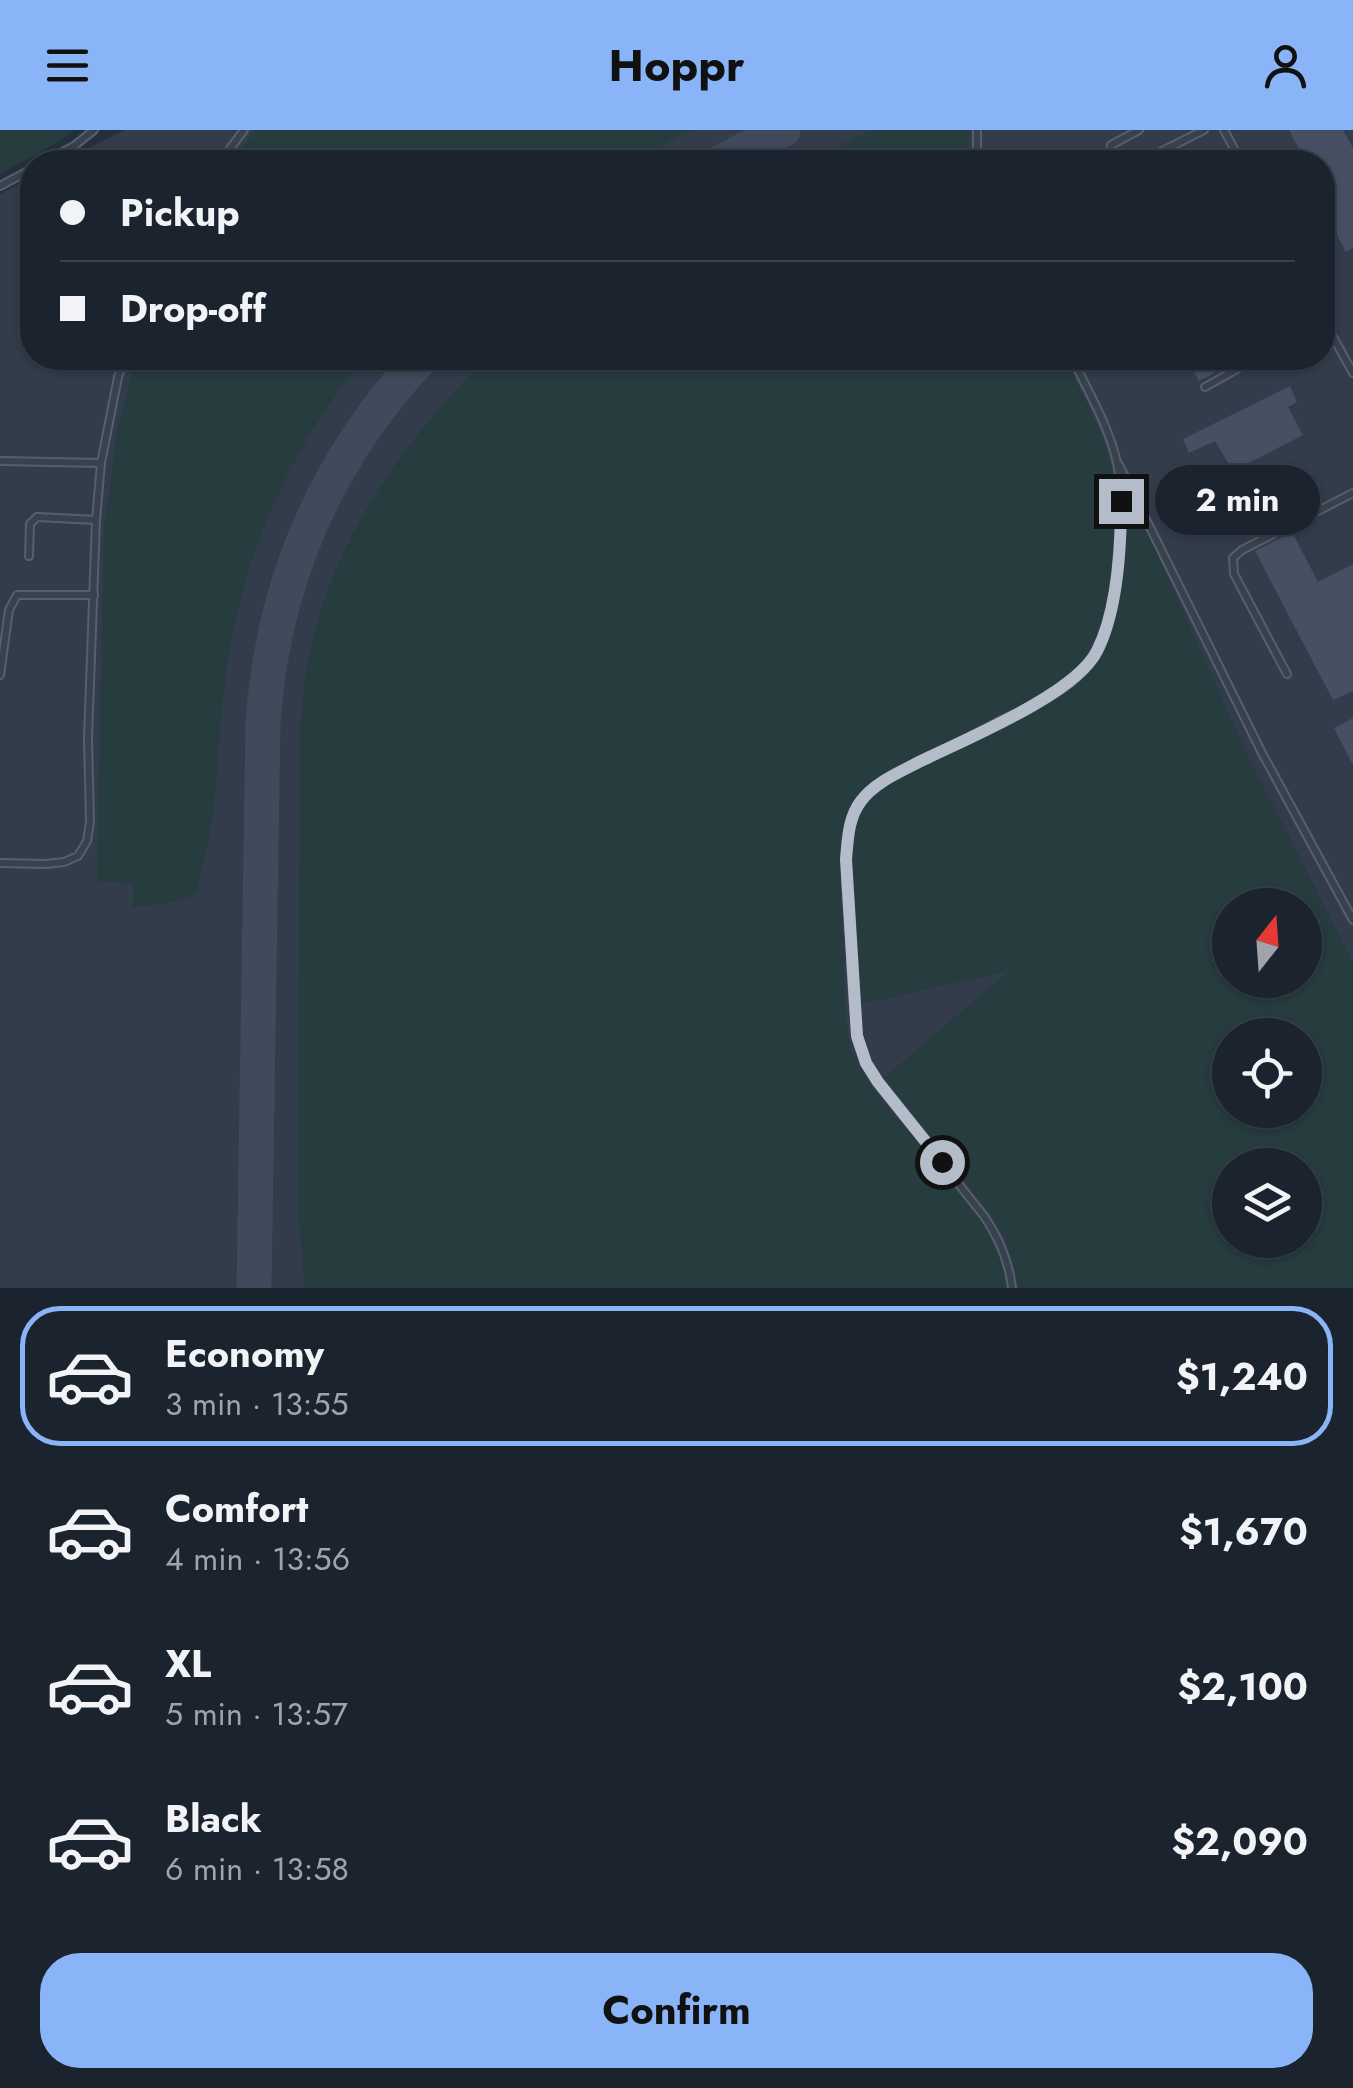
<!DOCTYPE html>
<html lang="en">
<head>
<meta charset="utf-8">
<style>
	:root { --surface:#1b232e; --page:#282f3a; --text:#f1f3f6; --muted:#a0a4aa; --line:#39404a; --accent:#8ab4f8 }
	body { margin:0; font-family:Jost,sans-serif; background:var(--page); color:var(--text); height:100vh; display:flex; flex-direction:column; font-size:38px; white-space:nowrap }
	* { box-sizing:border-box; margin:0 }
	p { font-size:32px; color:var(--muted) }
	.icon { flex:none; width:55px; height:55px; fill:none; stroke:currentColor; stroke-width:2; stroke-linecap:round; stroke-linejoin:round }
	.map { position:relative; height:1158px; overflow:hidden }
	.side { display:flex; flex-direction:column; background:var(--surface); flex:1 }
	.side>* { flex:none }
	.top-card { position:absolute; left:20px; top:20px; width:1315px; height:220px; border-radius:40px; box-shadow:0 2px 8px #0004,0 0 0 2px var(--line); display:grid; align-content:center; height:220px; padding:0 40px; background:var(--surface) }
	.needle { width:65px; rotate:17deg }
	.buttons { position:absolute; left:1212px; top:758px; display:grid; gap:20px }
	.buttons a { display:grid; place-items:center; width:110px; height:110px; border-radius:50%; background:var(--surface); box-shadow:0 2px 8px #0004,0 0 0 2px var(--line); font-size:50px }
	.end { position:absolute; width:45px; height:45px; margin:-22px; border:12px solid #b4bcc9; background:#111; box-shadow:0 0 0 5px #111 }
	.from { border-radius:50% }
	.bubble { position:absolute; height:70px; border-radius:35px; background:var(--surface); box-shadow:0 2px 8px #0004,0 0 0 2px var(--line); font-size:32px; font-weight:700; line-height:70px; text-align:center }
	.top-card b { display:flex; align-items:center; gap:35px; height:95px; font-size:38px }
	.top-card b+b { border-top:2px solid var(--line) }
	.top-card i { width:25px; height:25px; background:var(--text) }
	ul { padding:18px 0 0; list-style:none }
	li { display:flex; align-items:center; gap:30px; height:140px; margin:0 20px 15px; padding:0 20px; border:5px solid transparent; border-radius:40px }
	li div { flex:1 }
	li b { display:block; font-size:38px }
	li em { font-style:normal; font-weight:700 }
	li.active { border-color:var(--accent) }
	li>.icon { width:90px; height:90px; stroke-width:1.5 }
	.button { display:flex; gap:20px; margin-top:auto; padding:20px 40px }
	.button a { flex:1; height:115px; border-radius:40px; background:var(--accent); color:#111; font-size:40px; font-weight:700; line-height:115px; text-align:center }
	header { display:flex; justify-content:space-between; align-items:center; height:130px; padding:0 40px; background:var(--accent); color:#111; font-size:45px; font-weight:700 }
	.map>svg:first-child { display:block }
</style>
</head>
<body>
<header><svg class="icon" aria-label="menu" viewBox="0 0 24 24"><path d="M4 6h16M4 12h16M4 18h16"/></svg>Hoppr<svg class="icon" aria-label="person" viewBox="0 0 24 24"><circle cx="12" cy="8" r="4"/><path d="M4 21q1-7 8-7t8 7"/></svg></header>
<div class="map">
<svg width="1353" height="1158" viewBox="0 0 1353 1158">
	<rect width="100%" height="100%" fill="#242f3e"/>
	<!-- airport -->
	<path fill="#323c4b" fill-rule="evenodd" d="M124 0H1353V1158H0V64L32 47V228H1322V32H61ZM1230 775H1305V850H1230ZM1230 905H1305V980H1230ZM1230 1035H1305V1110H1230Z"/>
	<!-- green -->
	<g fill="#263c3f" fill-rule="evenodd">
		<polygon points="0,0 74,0 57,13 0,44"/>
		<polygon points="256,0 692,0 629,32 232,32"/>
		<polygon points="871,0 969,0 968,17 972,32 808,32"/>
		<path d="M136 228H364C291 316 243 423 227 537 219 587 219 638 212 689 209 714 202 738 196 763 178 774 154 774 133 777V754L97 751 104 401 117 301Z"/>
		<path d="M487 228H1065C1081 262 1100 295 1110 332 1123 375 1113 477 1091 517 1082 535 1065 549 1050 561 1037 572 1018 578 1003 586 973 600 944 615 915 629 890 641 855 657 847 686 835 732 842 782 844 829 845 863 842 904 858 934 893 1001 1005 1081 1007 1158H305L298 1081 300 615C302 456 378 337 487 228Z"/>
		<path d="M1135 374 1246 622 1353 832V1158H1018L1006 1110 986 1079 884 948 1009 841 861 874 852 717 854 701 864 677 886 656 1053 570 1088 545 1111 498 1121 460 1125 431 1128 375ZM1230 775H1305V850H1230ZM1305 905V980H1230V905ZM1305 1035V1110H1230V1035Z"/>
	</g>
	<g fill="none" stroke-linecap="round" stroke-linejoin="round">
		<!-- taxiway -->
		<g stroke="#3f4a5a" stroke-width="35">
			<polyline points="721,32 783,0"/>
			<path d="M254 1158 263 592C273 452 325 331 421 228"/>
		</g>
	</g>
	<!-- building -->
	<g fill="#455162">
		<polygon points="1289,0 1343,0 1353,18 1353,118 1346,122 1322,78 1322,32 1306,32"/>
		<polygon points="1186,228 1244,228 1199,251"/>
		<polygon points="1290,256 1297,272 1288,277 1303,305 1233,341 1215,311 1189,323 1183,309"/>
		<polygon points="1292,402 1318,452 1353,434 1353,561 1333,570 1255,421"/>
		<polygon points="1353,588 1353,635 1334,598"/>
	</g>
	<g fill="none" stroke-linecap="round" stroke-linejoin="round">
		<!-- lane casing -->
		<g stroke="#565f6c" stroke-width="10">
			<g id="lane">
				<polyline points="977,0 977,19 983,32"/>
				<polyline points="1224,0 1241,32"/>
				<polyline points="44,32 74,16 94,0"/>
				<polyline points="220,32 244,0"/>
				<polyline points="1113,32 1109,25 1111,15 1139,0"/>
				<polyline points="1140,32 1204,0"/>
				<polyline points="0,56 32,39"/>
				<polyline points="1322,187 1353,243"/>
				<polyline points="1145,228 1146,229"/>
				<polyline points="1205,257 1257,228"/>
				<polyline points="0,331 101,333"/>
				<polyline points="1119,335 1262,623 1353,790"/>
				<polyline points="29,426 30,394 37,387 96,390"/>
				<polyline points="1287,544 1234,444 1233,428 1242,420 1353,363"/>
				<polyline points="0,545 9,480 17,465 94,465"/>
				<polyline points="0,733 45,734 64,732 78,726 87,711 90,692 88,608 96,390 101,333 118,247 125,228"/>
				<path d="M1012 1158C1009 1131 999 1108 984 1086L877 952C868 937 860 920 857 902 852 872 852 840 850 809 849 773 839 718 853 685 861 667 876 657 891 646 927 628 964 610 1000 591 1028 577 1063 564 1084 540 1119 501 1128 382 1117 333 1109 296 1088 261 1072 228"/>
			</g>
		</g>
		<!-- lane -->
		<use href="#lane" stroke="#38414e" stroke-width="6"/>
	</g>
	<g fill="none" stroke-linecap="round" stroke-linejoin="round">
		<!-- route -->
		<path stroke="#b4bcc9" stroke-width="12" d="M942 1032 878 952 866 933 857 906 846 729C848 709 848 688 861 671 874 653 898 643 917 633 963 610 1075 565 1097 521 1118 480 1121 417 1121 371"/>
	</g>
</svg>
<div class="buttons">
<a><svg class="needle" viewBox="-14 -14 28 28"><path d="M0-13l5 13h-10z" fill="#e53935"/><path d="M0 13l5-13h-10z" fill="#a0a4aa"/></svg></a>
<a><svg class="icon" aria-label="locate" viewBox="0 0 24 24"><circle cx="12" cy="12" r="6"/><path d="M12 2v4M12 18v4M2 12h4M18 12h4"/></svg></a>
<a><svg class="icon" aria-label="layers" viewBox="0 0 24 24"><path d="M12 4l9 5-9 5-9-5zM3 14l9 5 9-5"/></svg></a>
</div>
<i class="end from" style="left:942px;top:1032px"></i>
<i class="end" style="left:1121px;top:371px"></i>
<div class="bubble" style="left:1155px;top:335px;width:165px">2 min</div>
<div class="top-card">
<b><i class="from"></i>Pickup</b>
<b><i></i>Drop-off</b>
</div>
</div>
<section class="side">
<ul>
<li class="active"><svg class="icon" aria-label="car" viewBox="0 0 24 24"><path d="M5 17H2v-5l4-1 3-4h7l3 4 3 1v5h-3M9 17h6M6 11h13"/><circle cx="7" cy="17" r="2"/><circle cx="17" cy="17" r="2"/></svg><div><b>Economy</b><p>3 min · 13:55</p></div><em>$1,240</em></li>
<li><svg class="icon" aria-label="car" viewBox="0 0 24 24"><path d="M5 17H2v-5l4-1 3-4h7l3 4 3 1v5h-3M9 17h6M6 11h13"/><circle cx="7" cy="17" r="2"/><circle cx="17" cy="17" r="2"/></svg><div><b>Comfort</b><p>4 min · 13:56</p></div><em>$1,670</em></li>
<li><svg class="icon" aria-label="car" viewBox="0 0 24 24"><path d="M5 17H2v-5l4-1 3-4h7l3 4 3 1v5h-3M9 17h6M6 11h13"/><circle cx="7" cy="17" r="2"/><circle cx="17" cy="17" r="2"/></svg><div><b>XL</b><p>5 min · 13:57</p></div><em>$2,100</em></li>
<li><svg class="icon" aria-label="car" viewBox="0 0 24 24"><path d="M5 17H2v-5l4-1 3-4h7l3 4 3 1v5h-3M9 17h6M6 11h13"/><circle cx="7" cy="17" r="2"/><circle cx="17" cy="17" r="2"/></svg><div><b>Black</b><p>6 min · 13:58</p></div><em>$2,090</em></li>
</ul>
<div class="button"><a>Confirm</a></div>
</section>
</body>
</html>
